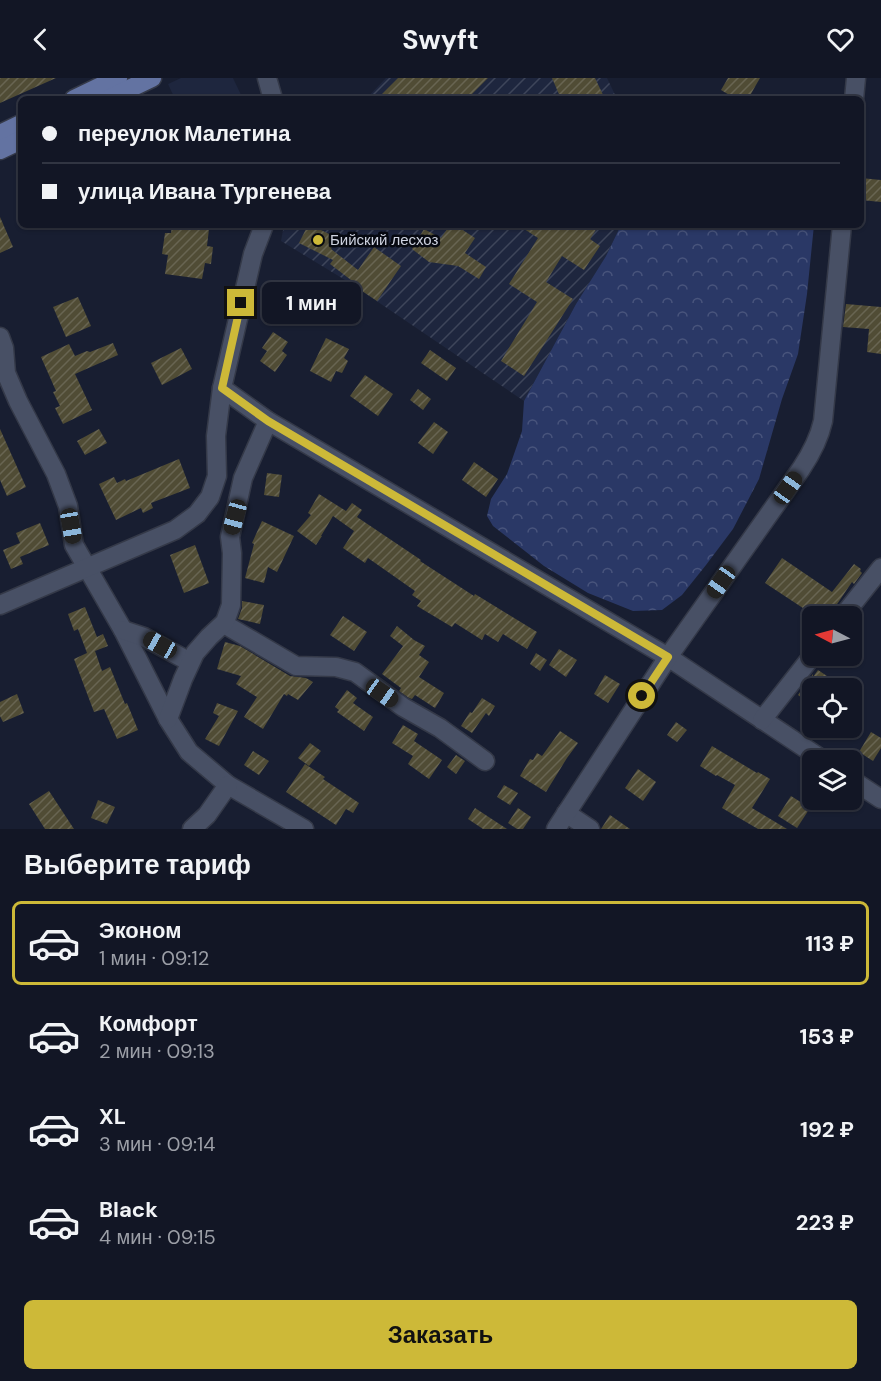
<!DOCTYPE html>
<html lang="ru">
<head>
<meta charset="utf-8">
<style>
	:root { --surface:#121625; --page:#1b1f2d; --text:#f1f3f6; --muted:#9c9fa7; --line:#313542; --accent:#cdb938 }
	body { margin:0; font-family:"DM Sans",sans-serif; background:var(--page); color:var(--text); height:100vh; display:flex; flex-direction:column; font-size:22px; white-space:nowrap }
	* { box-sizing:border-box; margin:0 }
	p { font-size:20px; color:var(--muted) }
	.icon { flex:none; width:33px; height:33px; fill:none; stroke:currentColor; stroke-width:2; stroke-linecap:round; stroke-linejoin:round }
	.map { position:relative; height:751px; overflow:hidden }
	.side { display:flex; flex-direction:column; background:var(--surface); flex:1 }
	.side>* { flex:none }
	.guide { position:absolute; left:18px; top:18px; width:846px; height:132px; border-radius:9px; box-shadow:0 2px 4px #0004,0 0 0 2px var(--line); display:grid; align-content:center; height:132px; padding:0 24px; background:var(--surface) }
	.needle { width:39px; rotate:276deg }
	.tools { position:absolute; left:802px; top:528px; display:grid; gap:12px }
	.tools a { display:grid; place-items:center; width:60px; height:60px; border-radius:9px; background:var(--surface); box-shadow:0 2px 4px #0004,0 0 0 2px var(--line); font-size:30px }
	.end { position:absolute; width:27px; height:27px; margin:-14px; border:8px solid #cdb938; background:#111; box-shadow:0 0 0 3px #111 }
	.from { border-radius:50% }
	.bubble { position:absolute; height:42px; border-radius:9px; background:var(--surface); box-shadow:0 2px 4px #0004,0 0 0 2px var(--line); font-size:20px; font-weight:700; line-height:42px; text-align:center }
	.car { position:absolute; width:18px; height:36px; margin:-18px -9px; border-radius:8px; box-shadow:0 0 4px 2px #0007; background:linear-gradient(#222 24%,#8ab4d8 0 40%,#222 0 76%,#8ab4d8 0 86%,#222 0) }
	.guide b { display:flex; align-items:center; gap:21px; height:57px; font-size:22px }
	.guide b+b { border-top:2px solid var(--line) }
	.guide i { width:15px; height:15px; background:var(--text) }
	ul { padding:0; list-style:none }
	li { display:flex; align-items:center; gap:18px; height:84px; margin:0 12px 9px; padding:0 12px; border:3px solid transparent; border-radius:9px }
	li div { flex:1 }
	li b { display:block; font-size:22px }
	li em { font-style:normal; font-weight:700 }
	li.selected { border-color:var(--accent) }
	li>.icon { width:54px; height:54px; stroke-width:1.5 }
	h2 { padding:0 24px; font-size:27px; line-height:72px }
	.cta { display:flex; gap:12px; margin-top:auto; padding:12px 24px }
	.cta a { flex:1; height:69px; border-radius:9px; background:var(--accent); color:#111; font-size:24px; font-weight:700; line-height:69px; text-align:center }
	header { display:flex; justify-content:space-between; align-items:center; height:78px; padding:0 24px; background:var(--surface); font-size:27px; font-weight:700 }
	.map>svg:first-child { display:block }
</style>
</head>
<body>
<header><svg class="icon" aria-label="back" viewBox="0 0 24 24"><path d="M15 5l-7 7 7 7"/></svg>Swyft<svg class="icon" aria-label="heart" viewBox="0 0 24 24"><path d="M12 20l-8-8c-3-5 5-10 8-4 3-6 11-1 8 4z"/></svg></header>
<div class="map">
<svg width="881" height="751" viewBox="0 0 881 751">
	<defs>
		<pattern id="industrial-furrows" width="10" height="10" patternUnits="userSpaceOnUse" patternTransform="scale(1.5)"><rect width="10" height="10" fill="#1e263e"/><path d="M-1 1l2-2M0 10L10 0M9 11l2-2" fill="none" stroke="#3e455a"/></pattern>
		<pattern id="forest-crowns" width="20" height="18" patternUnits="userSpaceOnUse" patternTransform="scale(1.5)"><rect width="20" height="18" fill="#2a3866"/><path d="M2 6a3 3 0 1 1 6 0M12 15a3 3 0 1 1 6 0" fill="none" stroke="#48547c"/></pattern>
		<pattern id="building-hatch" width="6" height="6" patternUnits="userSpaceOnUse" patternTransform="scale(1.5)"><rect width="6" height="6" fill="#504c35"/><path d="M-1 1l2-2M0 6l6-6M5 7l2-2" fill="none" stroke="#686552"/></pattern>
	</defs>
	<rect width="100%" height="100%" fill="#181e31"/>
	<!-- built -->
	<polygon fill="#1e263e" points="181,0 233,0 243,21 175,21 168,6"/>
	<!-- industrial -->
	<g fill="url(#industrial-furrows)">
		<polygon points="386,0 607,0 617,21 366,21"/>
		<polygon points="284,147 621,147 606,178 576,226 524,323 350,205 281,163"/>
	</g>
	<!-- forest -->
	<polygon fill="url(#forest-crowns)" points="621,147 814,147 807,216 798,276 782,321 759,401 733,451 706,487 682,517 662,532 633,533 588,515 544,488 493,448 487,438 491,421 507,396 522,353 524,323 576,226 606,178"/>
	<!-- building -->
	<g fill="url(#building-hatch)">
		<polygon points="0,0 56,0 0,25"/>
		<polygon points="398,0 488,0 467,21 377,21"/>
		<polygon points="552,0 595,0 605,21 561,21"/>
		<polygon points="728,0 760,0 748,21 736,21 721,12"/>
		<polygon points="861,100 881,102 881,124 861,122"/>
		<polygon points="0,139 13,169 0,175"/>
		<polygon points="172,147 209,151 207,168 213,169 211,186 205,185 202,201 165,196 168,177 162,176 165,155 171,155"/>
		<polygon points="308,147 311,147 337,160 331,171 358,192 374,169 401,188 377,223 350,205 351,202 330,186 333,182 299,165"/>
		<polygon points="450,147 455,147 475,160 465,175 486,189 479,201 458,188 429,184 412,171 424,151 441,160"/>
		<polygon points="518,147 599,147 590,161 600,168 584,192 562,178 546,204 573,221 524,298 501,283 537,224 509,206 538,160"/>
		<polygon points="78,219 91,248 66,259 53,229"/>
		<polygon points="846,226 881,229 881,276 867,274 869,251 843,249"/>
		<polygon points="273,254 288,264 282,273 287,277 275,294 260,283 267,273 262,270"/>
		<polygon points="326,260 349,271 344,280 348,283 342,295 336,293 331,304 310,293"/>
		<polygon points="113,265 118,277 75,296 92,332 63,346 55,330 60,328 53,314 56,313 41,279 69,266 75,278 87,273 90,274"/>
		<polygon points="181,270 192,291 162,307 151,285"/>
		<polygon points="430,272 456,290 447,303 421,285"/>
		<polygon points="365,297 393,316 378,338 350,318"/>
		<polygon points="418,311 431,321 423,332 410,322"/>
		<polygon points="434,344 448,354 433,376 418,365"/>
		<polygon points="0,351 26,409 7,418 0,402"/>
		<polygon points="99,351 107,365 85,377 77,363"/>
		<polygon points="179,381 190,410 151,425 153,430 143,435 141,430 116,442 99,406 114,399 117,405 125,401 126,403"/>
		<polygon points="474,384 498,401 486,419 462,402"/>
		<polygon points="267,395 282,397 279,419 264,417"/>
		<polygon points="319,416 346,433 352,425 362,432 357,439 421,482 420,483 474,518 475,516 537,554 527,571 503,556 498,564 485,556 482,562 455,545 452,549 417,528 421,523 412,517 415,513 368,480 365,485 343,470 354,453 333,438 321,458 322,458 316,467 297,453 311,437 308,435"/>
		<polygon points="262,443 294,458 277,494 268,489 264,505 245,500 254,466 252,465"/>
		<polygon points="40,445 49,467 20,479 23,486 11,491 3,472 20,465 16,455"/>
		<polygon points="195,467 209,505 184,515 170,477"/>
		<polygon points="782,480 832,514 854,486 861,491 860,493 862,495 854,506 852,504 829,538 815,538 765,505"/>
		<polygon points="242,523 264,527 260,546 238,541 242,530"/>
		<polygon points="85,529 97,559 103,556 108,568 95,573 102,593 110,589 125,626 127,625 138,652 117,661 104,631 94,634 74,581 87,575 78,551 74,553 68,536"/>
		<polygon points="343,538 367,554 354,573 330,557"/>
		<polygon points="397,548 414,562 425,568 419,577 429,584 419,599 444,615 435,630 415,617 412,621 409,620 399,613 401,610 382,596 403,568 390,558"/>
		<polygon points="225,564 240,568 290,598 306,600 313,604 298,622 288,616 287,618 284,616 263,651 244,639 257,619 236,606 241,598 217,591"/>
		<polygon points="559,571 577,582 566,599 549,587"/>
		<polygon points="536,575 547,582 540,593 530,586"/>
		<polygon points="818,592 833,602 827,610 813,610 813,628 798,617 813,596 813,599"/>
		<polygon points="605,597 620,606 608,625 594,616"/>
		<polygon points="347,612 357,620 353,625 373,639 364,653 337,634 339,632 335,629"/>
		<polygon points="17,616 24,635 3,644 0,638 0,624"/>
		<polygon points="482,620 495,628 489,638 486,635 472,655 461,648 470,634 472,635"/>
		<polygon points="217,625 238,633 219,668 205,661 219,638 213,635"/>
		<polygon points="676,644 687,652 677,664 667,657"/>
		<polygon points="403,647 418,656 414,663 442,682 429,701 408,686 413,678 392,665"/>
		<polygon points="560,653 578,665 567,680 546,714 520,698 530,681 533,682 537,675 542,678"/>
		<polygon points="871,654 881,660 881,670 873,683 859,674"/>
		<polygon points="310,665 321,673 309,688 298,680"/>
		<polygon points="712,668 757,695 758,694 770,701 752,730 787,751 758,751 722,730 735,707 717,697 716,698 700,688"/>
		<polygon points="253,673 269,683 259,697 244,687"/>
		<polygon points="456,677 465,683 456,696 447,689"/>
		<polygon points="305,686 325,699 323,701 359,725 353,735 346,731 336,747 286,714"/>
		<polygon points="638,691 656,704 643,723 625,710"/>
		<polygon points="504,707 518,715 510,727 497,719"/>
		<polygon points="49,713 74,751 45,751 29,726"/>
		<polygon points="791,718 810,730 797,750 778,738"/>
		<polygon points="98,722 115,729 107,746 91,740"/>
		<polygon points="475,730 507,751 483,751 468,741"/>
		<polygon points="518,730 531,739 523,751 517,751 508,745"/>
		<polygon points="610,737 630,751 601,751"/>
	</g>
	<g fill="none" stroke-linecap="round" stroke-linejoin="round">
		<!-- minor casing -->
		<g stroke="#343948" stroke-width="21">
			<g id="minor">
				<polyline points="267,0 273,21"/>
				<polyline points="854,21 856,0"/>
				<polyline points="0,259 4,270 6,295 18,323 56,396 68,428 74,467 123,552 168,641 189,674 228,707 304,751"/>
				<polyline points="222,310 268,343 668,579 823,682"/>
				<polyline points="0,527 175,452 197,436 210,419 217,398 216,358 222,310 253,176 264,147"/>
				<polyline points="843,538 881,490"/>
				<polyline points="224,546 296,588 336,589 355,594 403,629 440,650 485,683"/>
				<polyline points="123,552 144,559 190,584"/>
				<polyline points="168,641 183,601 195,575 209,559 225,544 231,527 232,475 230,459 243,400 268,343"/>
				<polyline points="762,642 813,577"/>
				<polyline points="852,702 881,721"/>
				<polyline points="566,735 590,751"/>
				<polyline points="192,751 207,737 228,707"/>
				<path d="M556 751 668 579 801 391C811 376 819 361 823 343L842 147"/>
			</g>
		</g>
		<!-- major casing -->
		<g stroke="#343948" stroke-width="21">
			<g id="major">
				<polyline points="74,21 118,0"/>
				<polyline points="108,21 152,0"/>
				<polyline points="0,56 21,46"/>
				<polyline points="0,72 21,62"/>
			</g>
		</g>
		<!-- minor -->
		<use href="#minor" stroke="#485065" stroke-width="18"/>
		<!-- major -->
		<use href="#major" stroke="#6373a2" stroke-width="18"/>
	</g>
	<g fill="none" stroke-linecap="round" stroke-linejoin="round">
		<!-- route -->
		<polyline stroke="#cdb938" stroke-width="8" points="241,225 222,310 268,343 668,579 642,618"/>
	</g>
	<!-- markers -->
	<circle fill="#cdb938" stroke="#060911" stroke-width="2" cx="318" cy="162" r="6"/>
	<g text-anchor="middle" stroke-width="5" stroke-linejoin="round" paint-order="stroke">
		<!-- poi labels -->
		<g font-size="15" fill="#ced3e0" stroke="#060911" text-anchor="start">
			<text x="330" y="167">Бийский лесхоз</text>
		</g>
	</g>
</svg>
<div class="tools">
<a><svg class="needle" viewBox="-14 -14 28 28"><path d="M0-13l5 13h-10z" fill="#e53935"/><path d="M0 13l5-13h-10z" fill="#9c9fa7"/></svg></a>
<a><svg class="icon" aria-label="locate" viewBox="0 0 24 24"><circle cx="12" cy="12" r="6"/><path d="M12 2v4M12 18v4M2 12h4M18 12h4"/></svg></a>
<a><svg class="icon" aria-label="layers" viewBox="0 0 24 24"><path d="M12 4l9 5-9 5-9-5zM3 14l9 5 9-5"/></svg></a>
</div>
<i class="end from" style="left:642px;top:618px"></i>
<i class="end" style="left:241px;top:225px"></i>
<div class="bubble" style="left:262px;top:204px;width:99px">1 мин</div>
<i class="car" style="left:788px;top:410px;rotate:35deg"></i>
<i class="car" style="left:235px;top:439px;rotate:195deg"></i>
<i class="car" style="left:71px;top:448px;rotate:170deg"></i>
<i class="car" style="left:721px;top:504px;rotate:215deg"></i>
<i class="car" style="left:160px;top:567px;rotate:299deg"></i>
<i class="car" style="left:382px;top:615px;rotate:125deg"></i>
<div class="guide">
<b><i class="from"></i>переулок Малетина</b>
<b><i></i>улица Ивана Тургенева</b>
</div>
</div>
<section class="side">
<h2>Выберите тариф</h2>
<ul>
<li class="selected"><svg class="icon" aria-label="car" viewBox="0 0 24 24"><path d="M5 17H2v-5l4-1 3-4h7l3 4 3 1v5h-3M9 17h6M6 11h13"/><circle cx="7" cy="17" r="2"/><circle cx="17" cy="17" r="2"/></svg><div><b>Эконом</b><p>1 мин · 09:12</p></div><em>113 ₽</em></li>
<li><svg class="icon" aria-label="car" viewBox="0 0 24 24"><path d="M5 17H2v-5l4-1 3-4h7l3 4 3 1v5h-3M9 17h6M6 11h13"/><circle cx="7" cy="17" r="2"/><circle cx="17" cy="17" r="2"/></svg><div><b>Комфорт</b><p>2 мин · 09:13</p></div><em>153 ₽</em></li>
<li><svg class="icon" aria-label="car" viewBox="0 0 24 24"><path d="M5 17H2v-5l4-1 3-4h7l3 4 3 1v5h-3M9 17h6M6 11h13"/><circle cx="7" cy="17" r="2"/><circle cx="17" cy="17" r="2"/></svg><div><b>XL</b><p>3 мин · 09:14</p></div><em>192 ₽</em></li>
<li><svg class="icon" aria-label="car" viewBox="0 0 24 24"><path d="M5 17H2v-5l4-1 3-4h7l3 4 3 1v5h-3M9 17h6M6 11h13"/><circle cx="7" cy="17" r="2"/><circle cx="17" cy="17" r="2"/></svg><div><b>Black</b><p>4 мин · 09:15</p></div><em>223 ₽</em></li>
</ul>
<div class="cta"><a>Заказать</a></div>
</section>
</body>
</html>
